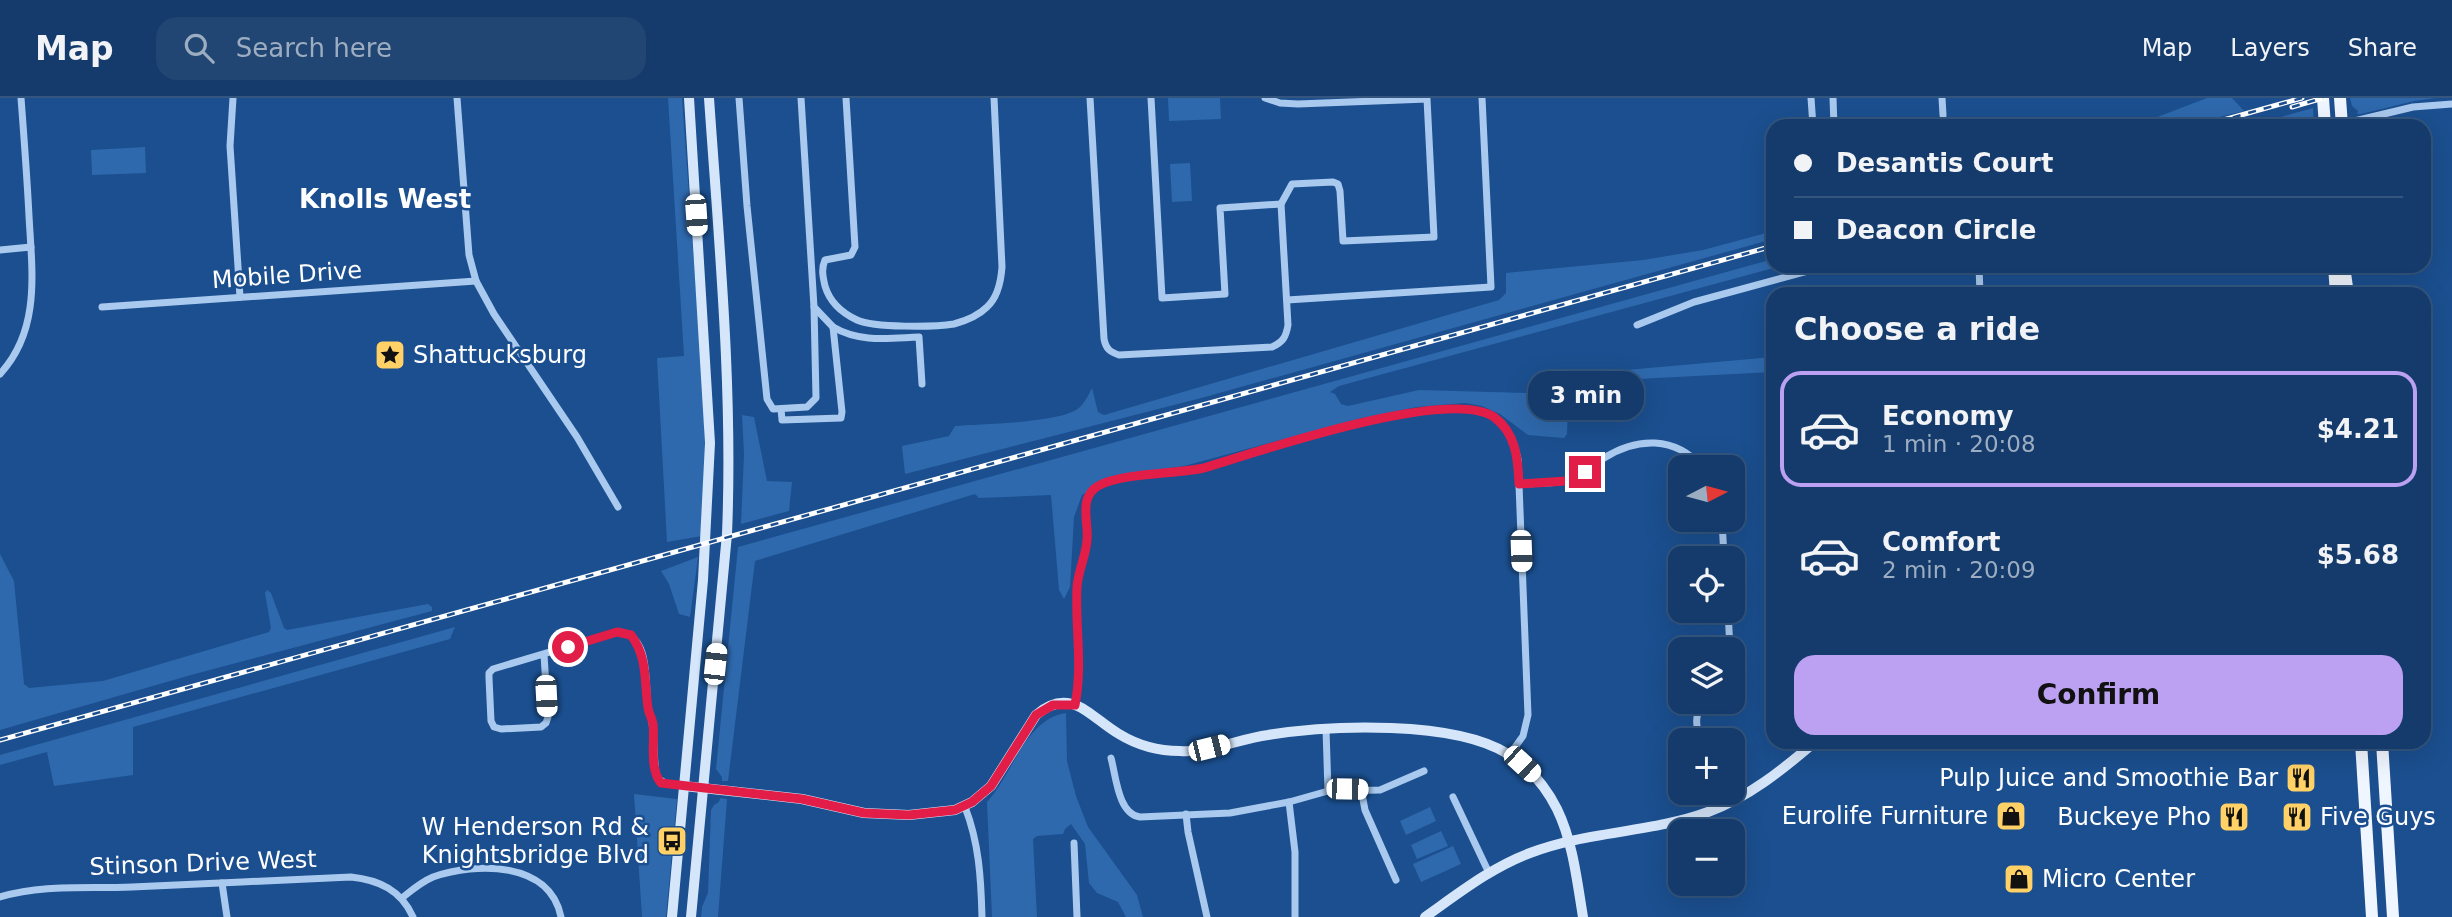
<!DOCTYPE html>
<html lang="en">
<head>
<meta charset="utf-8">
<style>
	:root { --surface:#143b6b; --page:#214673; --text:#f1f3f6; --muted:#9dadc1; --line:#33557e; --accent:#bca0f2 }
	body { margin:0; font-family:"DejaVu Sans",sans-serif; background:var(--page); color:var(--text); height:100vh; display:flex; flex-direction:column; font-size:26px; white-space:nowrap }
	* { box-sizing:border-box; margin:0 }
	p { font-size:23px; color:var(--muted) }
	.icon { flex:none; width:38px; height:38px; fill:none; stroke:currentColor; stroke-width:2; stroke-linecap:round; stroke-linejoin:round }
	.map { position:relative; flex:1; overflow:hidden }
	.panel { position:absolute; left:1766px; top:189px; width:665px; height:462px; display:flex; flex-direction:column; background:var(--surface); border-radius:21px; box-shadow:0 7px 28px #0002,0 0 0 2px var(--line) }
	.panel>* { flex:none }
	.guide { position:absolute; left:1766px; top:21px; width:665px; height:154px; border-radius:21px; box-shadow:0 7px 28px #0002,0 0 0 2px var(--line); display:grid; align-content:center; height:154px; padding:0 28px; background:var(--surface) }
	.needle { width:46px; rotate:84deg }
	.controls { position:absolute; left:1668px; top:357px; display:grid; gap:14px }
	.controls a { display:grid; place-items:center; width:77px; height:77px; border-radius:14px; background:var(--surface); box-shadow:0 7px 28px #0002,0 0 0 2px var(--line); font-size:35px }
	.end { position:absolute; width:32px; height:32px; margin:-16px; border:9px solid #e11d48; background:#fff; box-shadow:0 0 0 4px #fff }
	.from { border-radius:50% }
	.bubble { position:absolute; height:49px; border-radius:21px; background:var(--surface); box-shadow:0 7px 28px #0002,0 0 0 2px var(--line); font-size:23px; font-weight:700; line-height:49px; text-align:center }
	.car { position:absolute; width:21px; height:42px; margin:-21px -10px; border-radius:9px; box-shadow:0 0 5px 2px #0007; background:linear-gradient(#fff 24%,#345 0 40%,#fff 0 76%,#345 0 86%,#fff 0) }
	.guide b { display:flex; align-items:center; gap:24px; height:66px; font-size:26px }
	.guide b+b { border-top:2px solid var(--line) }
	.guide i { width:18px; height:18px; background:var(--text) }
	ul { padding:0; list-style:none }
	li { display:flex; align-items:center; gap:21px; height:116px; margin:0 14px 10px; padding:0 14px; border:4px solid transparent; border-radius:21px }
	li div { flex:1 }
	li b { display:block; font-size:26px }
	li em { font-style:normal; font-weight:700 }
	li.current { border-color:var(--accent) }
	li>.icon { width:63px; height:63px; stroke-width:1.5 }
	h2 { padding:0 28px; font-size:32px; line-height:84px }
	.cta { display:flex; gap:14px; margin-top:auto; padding:14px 28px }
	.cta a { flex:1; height:80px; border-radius:21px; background:var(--accent); color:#111; font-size:28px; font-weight:700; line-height:80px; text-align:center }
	header { display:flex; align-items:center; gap:42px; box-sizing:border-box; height:98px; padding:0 35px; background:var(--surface); border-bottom:2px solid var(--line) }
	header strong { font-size:33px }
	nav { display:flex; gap:38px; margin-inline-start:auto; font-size:24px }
	.search { width:490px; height:63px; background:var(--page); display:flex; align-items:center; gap:18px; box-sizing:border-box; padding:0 24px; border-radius:21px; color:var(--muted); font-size:26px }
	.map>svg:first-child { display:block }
</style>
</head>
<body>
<header>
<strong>Map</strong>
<div class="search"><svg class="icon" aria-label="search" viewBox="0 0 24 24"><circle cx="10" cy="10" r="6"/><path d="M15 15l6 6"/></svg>Search here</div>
<nav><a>Map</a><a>Layers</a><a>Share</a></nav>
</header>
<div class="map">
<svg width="2452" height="819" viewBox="0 0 2452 819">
	<rect width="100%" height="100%" fill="#1b4f8f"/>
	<!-- green -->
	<g fill="#2e69ad">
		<polygon points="668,0 682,0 703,289 705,358 702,438 667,444 657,260 684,258"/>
		<polygon points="1168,0 1220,0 1221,21 1169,23"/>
		<polygon points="2207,0 2232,0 2244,13 2183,28 2134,28"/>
		<polygon points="2350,0 2436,0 2414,3 2361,16 2357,16 2358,13 2352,8"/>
		<polygon points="2313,10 2314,28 2248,28"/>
		<polygon points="145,49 146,75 92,77 91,52"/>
		<polygon points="1190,65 1192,103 1172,104 1170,66"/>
		<path d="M1773 123V141L1205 299 905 376 902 348 949 338 955 328C979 326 1065 325 1080 309 1085 304 1089 296 1092 290L1098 314 1104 317 1499 202 1506 195V175L1643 162 1703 152 1770 134V124Z"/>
		<polygon points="1773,161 1773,168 1781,168 1339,288 1330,294 1335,296 1341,306 1348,308 1419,292 1526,295 1550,289 1581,276 1773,259 1773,274 1599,283 1572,295 1568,304 1567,336 1564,340 1528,337 1500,316 1482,308 1465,305 1417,309 1362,320 1184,368 1114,378 1082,397 1074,419 1070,489 1064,501 1059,492 1051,397 979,400 975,396 755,463 728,683 722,683 722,679 716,671 738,449"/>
		<polygon points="742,317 754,319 767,383 792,384 789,413 741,426 744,356"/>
		<polygon points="0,456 14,483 24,586 29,590 103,583 269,534 271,530 265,495 267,492 271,495 284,530 287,532 428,506 432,509 432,513 191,577 0,632"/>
		<polygon points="698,459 690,519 679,516 669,486 661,473"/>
		<polygon points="455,529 450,541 133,629 133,677 54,688 47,654 0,667 0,657"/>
		<path d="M1066 615 1067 663 1076 698 1088 729 1137 797 1143 819H1126L1118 804 1097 795 1089 785 1085 746 1071 726 1065 731 1063 736 1037 738 1033 741 1037 819H992L987 704C1013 676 1025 621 1066 615Z"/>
		<polygon points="634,696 677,701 666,819 642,819"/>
		<polygon points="720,700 727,701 718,819 701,819 702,809 708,795 711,712 714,707 719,704"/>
		<polygon points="1430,709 1436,723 1406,737 1400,723"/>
		<polygon points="1441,733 1448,748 1417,761 1411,747"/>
		<polygon points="1453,748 1461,766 1421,784 1413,766"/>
	</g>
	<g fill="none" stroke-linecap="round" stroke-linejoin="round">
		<!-- street -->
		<g stroke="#a9c9ee" stroke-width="7">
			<polyline points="233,0 230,48 240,199"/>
			<polyline points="457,0 469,157 476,183 494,216 577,339 618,409"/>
			<polyline points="739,0 747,108 767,301 773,311 807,309 816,300 814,209"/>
			<path d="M846 0 855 149 851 157 825 162C821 171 823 179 825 188 830 205 842 215 857 222 874 230 935 229 954 226 965 223 979 217 987 209 998 199 1001 183 1002 169L994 0"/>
			<path d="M1090 0 1104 241C1106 251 1110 254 1119 257L1272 249C1283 244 1286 239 1288 227L1281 106 1292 86 1333 84 1338 86 1340 93 1343 143 1434 139 1427 1 1298 6 1280 5 1265 0"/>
			<polyline points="1151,0 1162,200 1225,196 1220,110 1281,106"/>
			<polyline points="1811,0 1813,28"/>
			<polyline points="1833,0 1834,28"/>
			<polyline points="1942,0 1943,17"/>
			<polyline points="2342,26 2413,9 2452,6"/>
			<polyline points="0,152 31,149"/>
			<polyline points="1979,168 1980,196"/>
			<polyline points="1287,202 1491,189 1482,0"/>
			<polyline points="102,209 476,183"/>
			<polyline points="1637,227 1694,204 1826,168"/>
			<path d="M833 229C860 245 890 240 919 239L922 286"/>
			<path d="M0 276C41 232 32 173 29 118 27 78 24 39 21 0"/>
			<polyline points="781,311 782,322 841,320 842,314 833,229 814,209 801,0"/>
			<path d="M1519 386C1538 385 1560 387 1578 378 1587 374 1595 366 1604 360 1637 339 1675 338 1702 369"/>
			<polyline points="1722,422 1724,460"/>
			<polyline points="1728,513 1730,551"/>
			<path d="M544 557 548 619 546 625 541 629 501 631 494 629 491 623 489 580V575L493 571 617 534C651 534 645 586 648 609 649 614 652 619 652 625 655 643 653 662 657 680L667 686 684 688"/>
			<path d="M1702 604C1696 617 1693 630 1704 642"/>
			<path d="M1075 607C1083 567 1075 529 1077 489 1078 473 1086 458 1087 442 1089 424 1078 399 1098 388 1120 375 1177 376 1204 370 1260 352 1441 292 1490 317 1506 325 1514 344 1518 361L1528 617 1523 638 1510 656"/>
			<polyline points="1326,631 1328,693"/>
			<path d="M1111 660C1116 678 1118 716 1140 719L1230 715 1289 704 1328 693 1380 692 1424 673"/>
			<polyline points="1732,671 1746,697"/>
			<polyline points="1361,691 1365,712 1396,782"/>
			<polyline points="1453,699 1489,775"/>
			<polyline points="1289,704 1295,754 1295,819"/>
			<path d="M965 709C979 745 981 780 982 819"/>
			<polyline points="1186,716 1188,734 1207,819"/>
			<polyline points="1074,745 1077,819"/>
			<polyline points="222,785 227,819"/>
			<path d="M0 799C44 786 87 791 132 789 205 786 278 782 351 779 379 782 401 792 413 819"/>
			<path d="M402 800C412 792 421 784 433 779 476 764 550 763 561 819"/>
		</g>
		<!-- secondary -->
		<g stroke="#d6e6fa" stroke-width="10">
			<path d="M684 688 802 701 864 715 909 717 955 712 972 704 991 688 1036 617C1071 587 1091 620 1119 636 1137 647 1159 653 1180 653 1209 655 1239 641 1268 637 1330 627 1454 622 1508 656 1529 669 1546 689 1557 711 1573 744 1577 783 1583 819"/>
			<polyline points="672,819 703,482 710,345 689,0"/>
			<path d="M691 819 727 436C733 291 719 145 709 0"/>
			<path d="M1425 819C1459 795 1492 769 1530 755 1587 733 1651 735 1708 714 1749 699 1782 672 1815 644"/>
		</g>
		<!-- primary -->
		<g stroke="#f0f6ff" stroke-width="12">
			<polyline points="2323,0 2325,28"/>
			<polyline points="2340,0 2342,28"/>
			<polyline points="2334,168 2336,196"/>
			<polyline points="2344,168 2348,196"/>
			<polyline points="2361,644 2372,819"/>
			<polyline points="2382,644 2393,819"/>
		</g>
		<!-- rail casing -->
		<g stroke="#fff" stroke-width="5">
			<g id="rail">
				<polyline points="2292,9 2323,0"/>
				<polyline points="2202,28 2302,0"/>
				<polyline points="0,642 1773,148"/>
			</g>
		</g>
		<!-- rail -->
		<use href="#rail" stroke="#1b4f8f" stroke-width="2.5" stroke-dasharray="8" stroke-linecap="butt"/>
	</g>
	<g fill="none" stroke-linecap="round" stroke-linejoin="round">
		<!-- route -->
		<path stroke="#e11d48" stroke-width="9" d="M568 549 617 534 631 537C648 560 644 583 648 610 649 616 652 620 653 626 655 643 649 671 661 685L802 701 864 715 909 717 955 712 972 704 991 688 1036 617 1053 607H1075C1083 567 1075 529 1077 489 1078 473 1086 458 1087 442 1089 424 1078 400 1098 388 1120 375 1177 376 1204 370 1257 354 1449 288 1494 319 1516 335 1518 361 1519 386L1566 383 1585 374"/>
	</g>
	<!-- icons -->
	<defs>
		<g id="sight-square" transform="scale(1.575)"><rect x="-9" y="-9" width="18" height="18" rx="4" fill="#ffd166" stroke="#1b4f8f"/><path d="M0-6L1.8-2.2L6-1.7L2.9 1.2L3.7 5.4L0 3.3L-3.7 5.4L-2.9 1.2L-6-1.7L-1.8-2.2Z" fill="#111"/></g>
		<g id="restaurant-square" transform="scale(1.575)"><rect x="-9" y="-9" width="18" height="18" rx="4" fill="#ffd166" stroke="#1b4f8f"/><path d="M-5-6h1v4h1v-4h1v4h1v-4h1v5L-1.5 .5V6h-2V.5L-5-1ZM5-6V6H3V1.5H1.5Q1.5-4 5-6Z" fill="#111"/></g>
		<g id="shop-square" transform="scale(1.575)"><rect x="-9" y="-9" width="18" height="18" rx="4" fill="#ffd166" stroke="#1b4f8f"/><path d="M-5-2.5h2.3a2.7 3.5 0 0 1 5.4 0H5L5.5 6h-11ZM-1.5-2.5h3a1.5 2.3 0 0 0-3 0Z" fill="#111"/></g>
		<g id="bus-square" transform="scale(1.575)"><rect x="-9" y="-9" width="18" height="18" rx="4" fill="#ffd166" stroke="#1b4f8f"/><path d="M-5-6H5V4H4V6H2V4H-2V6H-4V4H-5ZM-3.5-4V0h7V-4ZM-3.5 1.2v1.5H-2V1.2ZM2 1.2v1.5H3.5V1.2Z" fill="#111"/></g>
	</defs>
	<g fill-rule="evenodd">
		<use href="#sight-square" x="390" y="257"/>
		<use href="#restaurant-square" x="2301" y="680"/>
		<use href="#shop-square" x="2011" y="718"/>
		<use href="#restaurant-square" x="2234" y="719"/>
		<use href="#restaurant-square" x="2297" y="719"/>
		<use href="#bus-square" x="672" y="743"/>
		<use href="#shop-square" x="2019" y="781"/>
	</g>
	<g text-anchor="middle" stroke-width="5" stroke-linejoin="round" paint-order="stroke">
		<!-- street labels -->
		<g font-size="24" fill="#fff" stroke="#1b4f8f">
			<text transform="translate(287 177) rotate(-4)" y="8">Mobile Drive</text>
			<text transform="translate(203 765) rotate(-2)" y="8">Stinson Drive West</text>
		</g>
		<!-- poi labels -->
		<g font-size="24" fill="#fff" stroke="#1b4f8f" text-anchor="end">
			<text x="413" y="265" text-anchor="start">Shattucksburg</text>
			<text x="2278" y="688">Pulp Juice and Smoothie Bar</text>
			<text x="1988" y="726">Eurolife Furniture</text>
			<text x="2211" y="727">Buckeye Pho</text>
			<text x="2320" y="727" text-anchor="start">Five Guys</text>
			<text x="649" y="737">W Henderson Rd &amp;<tspan x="649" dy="28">Knightsbridge Blvd</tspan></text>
			<text x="2042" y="789" text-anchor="start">Micro Center</text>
		</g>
		<!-- neighbourhood labels -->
		<g font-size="26" font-weight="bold" fill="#fff" stroke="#1b4f8f">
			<text x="385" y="110">Knolls West</text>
		</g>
	</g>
</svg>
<div class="controls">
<a><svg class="needle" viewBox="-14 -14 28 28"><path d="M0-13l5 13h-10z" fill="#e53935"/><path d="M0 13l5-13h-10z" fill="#9dadc1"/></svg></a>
<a><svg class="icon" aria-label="locate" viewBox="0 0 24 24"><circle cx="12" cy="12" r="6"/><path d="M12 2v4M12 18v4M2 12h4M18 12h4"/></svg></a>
<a><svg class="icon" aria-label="layers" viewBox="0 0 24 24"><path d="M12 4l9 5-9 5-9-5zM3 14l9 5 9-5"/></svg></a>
<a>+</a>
<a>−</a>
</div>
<i class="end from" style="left:568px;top:549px"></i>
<i class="end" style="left:1585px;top:374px"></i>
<div class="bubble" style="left:1528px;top:273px;width:116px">3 min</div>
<i class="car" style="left:696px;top:117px;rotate:176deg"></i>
<i class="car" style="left:1521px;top:453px;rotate:178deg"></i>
<i class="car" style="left:715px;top:566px;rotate:6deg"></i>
<i class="car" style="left:546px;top:598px;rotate:177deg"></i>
<i class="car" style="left:1209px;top:650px;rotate:76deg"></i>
<i class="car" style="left:1522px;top:666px;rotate:133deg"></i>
<i class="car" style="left:1347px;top:691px;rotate:91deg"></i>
<div class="guide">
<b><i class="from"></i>Desantis Court</b>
<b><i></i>Deacon Circle</b>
</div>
<section class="panel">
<h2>Choose a ride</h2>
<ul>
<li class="current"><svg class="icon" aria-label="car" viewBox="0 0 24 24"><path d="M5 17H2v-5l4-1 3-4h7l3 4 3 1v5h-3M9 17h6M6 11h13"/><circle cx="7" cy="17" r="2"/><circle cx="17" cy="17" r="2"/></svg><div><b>Economy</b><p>1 min · 20:08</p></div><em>$4.21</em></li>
<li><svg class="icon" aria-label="car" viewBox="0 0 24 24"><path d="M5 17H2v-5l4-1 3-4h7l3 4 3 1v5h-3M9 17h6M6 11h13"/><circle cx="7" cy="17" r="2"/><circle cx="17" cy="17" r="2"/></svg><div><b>Comfort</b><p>2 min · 20:09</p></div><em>$5.68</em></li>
</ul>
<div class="cta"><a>Confirm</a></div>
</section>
</div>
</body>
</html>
